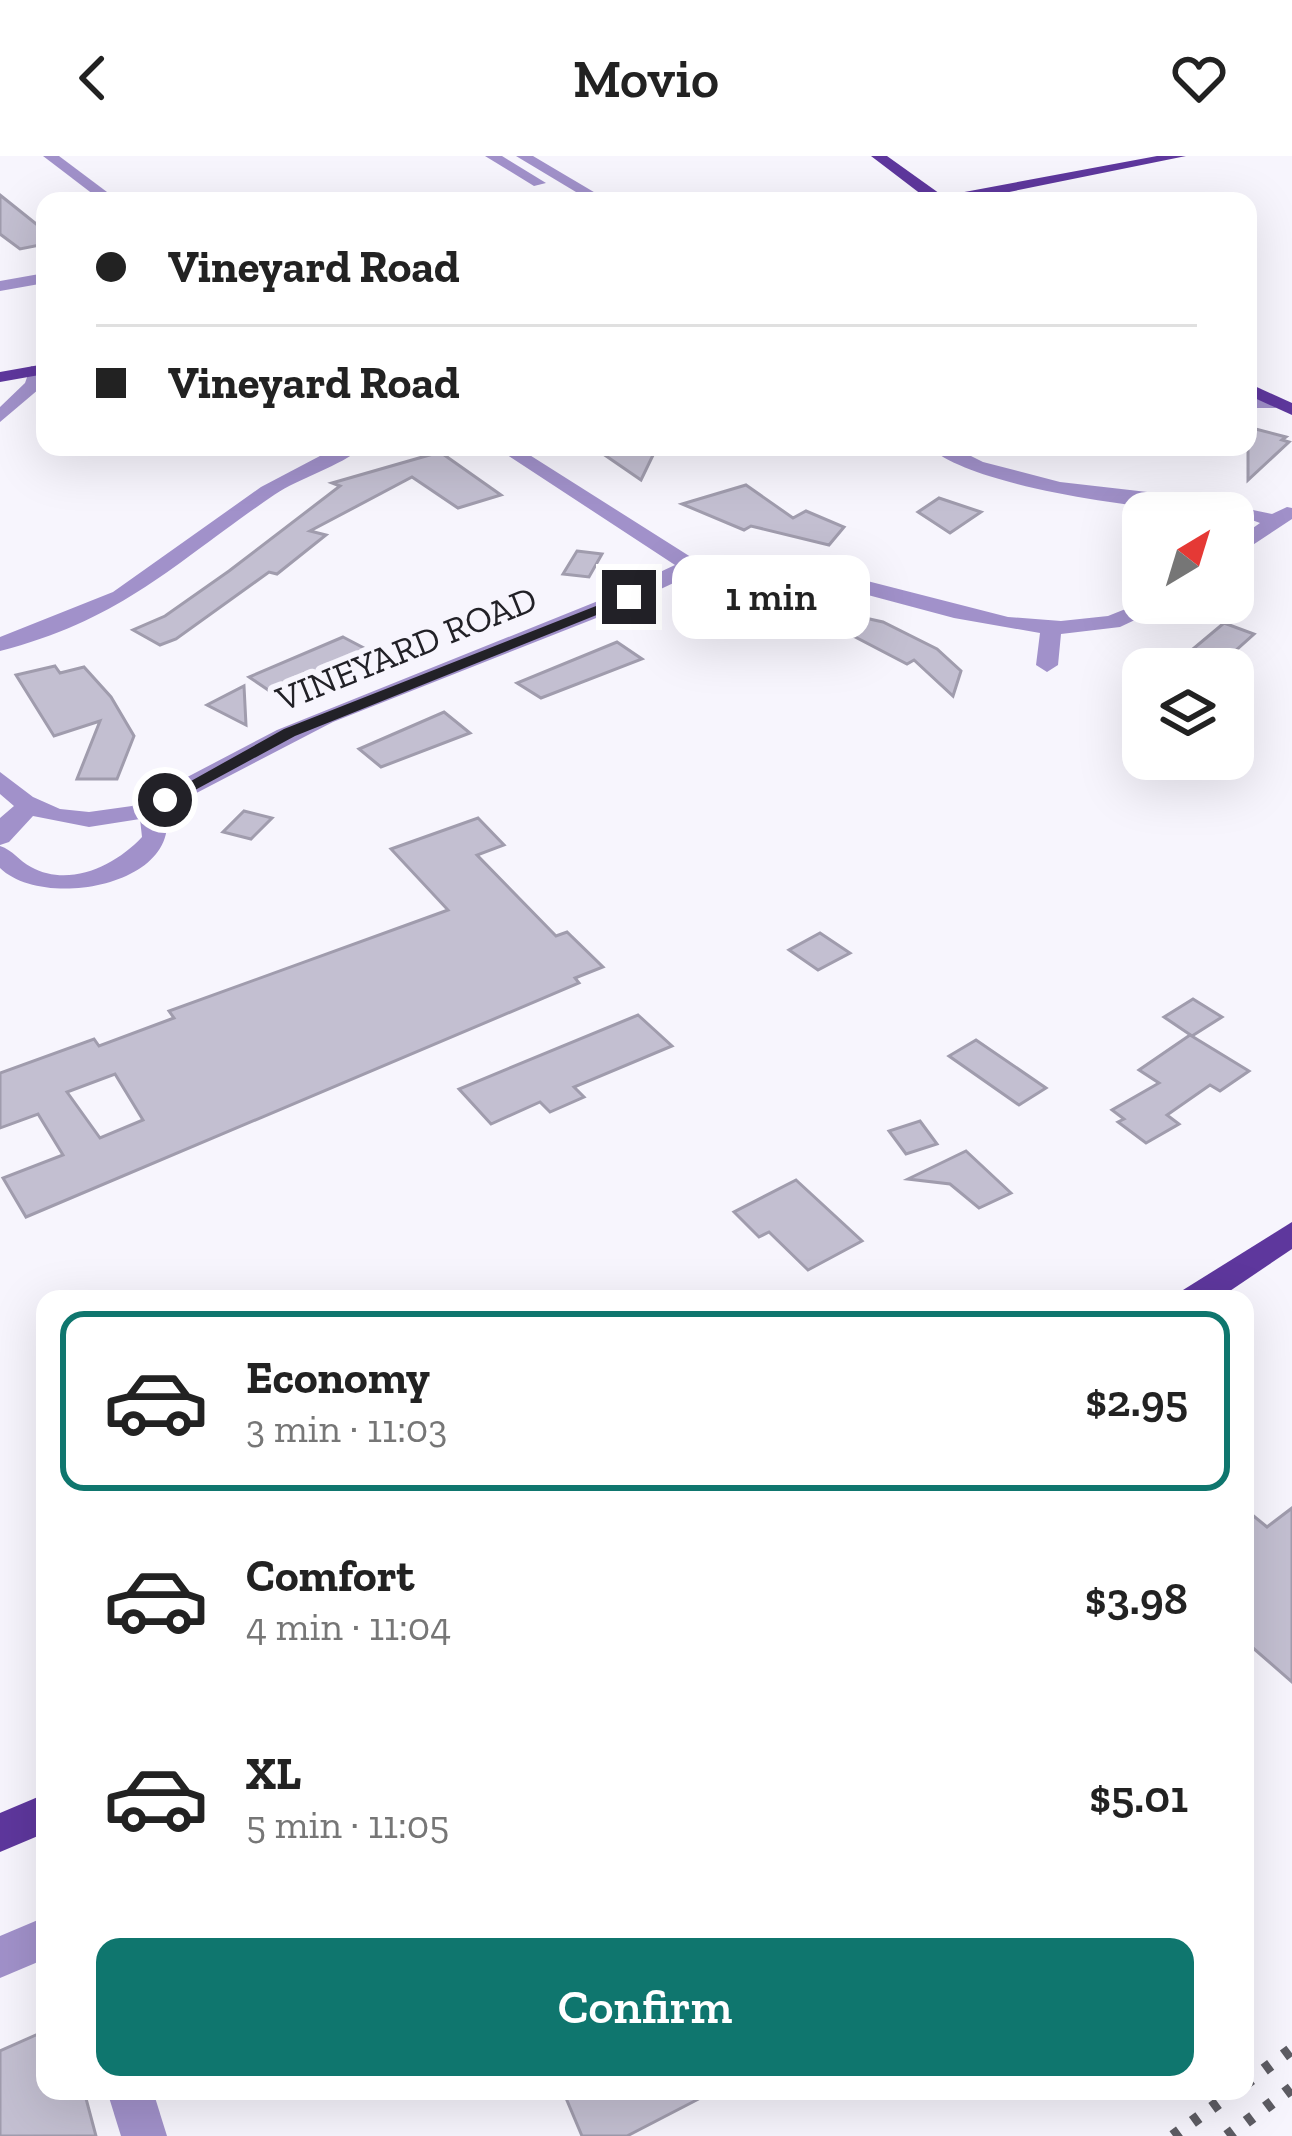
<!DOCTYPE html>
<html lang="en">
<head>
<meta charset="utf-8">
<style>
	:root { --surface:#fff; --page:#f2f2f2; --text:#222; --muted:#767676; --line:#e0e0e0; --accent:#0f766e }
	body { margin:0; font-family:"Zilla Slab",serif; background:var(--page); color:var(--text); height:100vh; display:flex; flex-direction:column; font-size:45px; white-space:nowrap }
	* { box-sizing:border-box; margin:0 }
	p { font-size:39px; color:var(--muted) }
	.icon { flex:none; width:66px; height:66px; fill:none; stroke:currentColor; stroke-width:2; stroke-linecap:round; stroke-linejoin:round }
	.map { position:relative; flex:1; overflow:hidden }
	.sheet { position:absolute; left:36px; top:1134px; width:1218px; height:810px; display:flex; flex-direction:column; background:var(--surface); border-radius:24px; box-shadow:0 12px 48px #0002 }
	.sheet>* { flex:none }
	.top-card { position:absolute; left:36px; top:36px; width:1221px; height:264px; border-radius:24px; box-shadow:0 12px 48px #0002; display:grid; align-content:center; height:264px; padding:0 60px; background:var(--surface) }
	.needle { width:78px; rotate:38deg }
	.controls { position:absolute; left:1122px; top:336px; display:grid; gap:24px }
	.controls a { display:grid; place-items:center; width:132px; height:132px; border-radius:24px; background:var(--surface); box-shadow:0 12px 48px #0002; font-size:60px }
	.end { position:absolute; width:54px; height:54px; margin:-27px; border:15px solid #222127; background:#fff; box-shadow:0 0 0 6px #fff }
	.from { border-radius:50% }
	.bubble { position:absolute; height:84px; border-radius:24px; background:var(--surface); box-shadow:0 12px 48px #0002; font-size:39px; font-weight:600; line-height:84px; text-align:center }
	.top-card b { display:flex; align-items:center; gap:42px; height:114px; font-size:45px }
	.top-card b+b { border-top:3px solid var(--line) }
	.top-card i { width:30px; height:30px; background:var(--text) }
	ul { padding:21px 0 0; list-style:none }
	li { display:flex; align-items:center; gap:36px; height:180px; margin:0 24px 18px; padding:0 36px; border:6px solid transparent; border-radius:24px }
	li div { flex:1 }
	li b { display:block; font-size:45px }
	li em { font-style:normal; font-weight:600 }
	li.on { border-color:var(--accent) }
	li>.icon { width:108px; height:108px; stroke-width:1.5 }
	.action { display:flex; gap:24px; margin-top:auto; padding:24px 60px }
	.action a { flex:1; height:138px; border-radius:24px; background:var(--accent); color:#fff; font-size:48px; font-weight:600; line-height:138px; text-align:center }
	header { display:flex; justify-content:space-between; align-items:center; height:156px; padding:0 60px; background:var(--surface); font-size:54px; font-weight:600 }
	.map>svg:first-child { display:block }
</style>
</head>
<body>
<header><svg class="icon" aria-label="back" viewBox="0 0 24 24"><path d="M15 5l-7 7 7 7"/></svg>Movio<svg class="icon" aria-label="heart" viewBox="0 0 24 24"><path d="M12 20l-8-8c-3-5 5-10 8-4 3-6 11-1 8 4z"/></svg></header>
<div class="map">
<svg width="1292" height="1980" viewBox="0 0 1292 1980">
	<rect width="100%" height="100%" fill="#f7f5fd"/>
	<!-- building -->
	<g fill="#c3bfd1" stroke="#a09cad" stroke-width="3" fill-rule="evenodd">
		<polygon points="0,39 45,75 45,88 20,93 0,78"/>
		<polygon points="1248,271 1286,281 1282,284 1289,286 1248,324"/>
		<polygon points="593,291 611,291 655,295 641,324"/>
		<polygon points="440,296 501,339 458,352 412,321 310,375 326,379 277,418 269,416 176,483 160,489 133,474 165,460 229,415 340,330 332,327"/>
		<polygon points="746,329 793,362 806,355 844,371 829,389 751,370 744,374 682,348"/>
		<polygon points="939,342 981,356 950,377 918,356"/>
		<polygon points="577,395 602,398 589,421 563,418"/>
		<polygon points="820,452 883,466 937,493 961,515 953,540 914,504 907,508 817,461"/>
		<polygon points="1224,467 1254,478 1215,513 1169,513"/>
		<polygon points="343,481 379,500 298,536 292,532 277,540 249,521"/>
		<polygon points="617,486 642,503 541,542 517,527"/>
		<polygon points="55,510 60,517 84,511 111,541 134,580 117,623 77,623 100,565 54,580 16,519"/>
		<polygon points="244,530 246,569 207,549"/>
		<polygon points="444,556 470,577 381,611 359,593"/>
		<polygon points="244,655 272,662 251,683 223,676"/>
		<path d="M478 662 504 689 477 699 556 780 567 776 603 811 575 822 579 827 26 1061 3 1022 63 999 38 958 0 972V917L94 883 99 890 174 862 169 855 448 754 391 693ZM115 918 143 964 100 982 67 936Z"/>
		<polygon points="820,777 850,797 818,814 789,794"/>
		<polygon points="1193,843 1222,861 1192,880 1164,861"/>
		<polygon points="638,859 672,890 574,931 584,941 550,956 540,946 491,968 459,933"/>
		<polygon points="1190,879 1249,915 1220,935 1210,929 1167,959 1179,968 1146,987 1118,966 1124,963 1112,954 1159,927 1139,914"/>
		<polygon points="976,884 1046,932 1019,949 949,900"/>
		<polygon points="920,965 937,988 906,998 889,975"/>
		<polygon points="966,995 1011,1037 979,1052 950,1028 908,1023"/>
		<polygon points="796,1024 862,1085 808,1114 769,1076 759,1081 734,1056"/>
		<polygon points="1292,1352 1292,1526 1245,1485 1245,1353 1267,1371"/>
		<polygon points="45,1875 45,1935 84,1935 96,1980 0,1980 0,1895"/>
		<polygon points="563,1935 714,1935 627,1980 582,1980"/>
	</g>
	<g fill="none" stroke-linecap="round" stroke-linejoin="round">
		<!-- minor -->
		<g fill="#a191ca" fill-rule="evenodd">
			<polygon points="43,0 59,0 119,45 102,45"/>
			<polygon points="485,0 502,0 546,27 534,30"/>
			<polygon points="516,0 533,0 609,45 591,45"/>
			<polygon points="45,117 45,127 0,135 0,125"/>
			<polygon points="31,210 45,213 39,233 0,266 0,251 25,227"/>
			<polygon points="1248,242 1275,242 1284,247 1275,252 1248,252"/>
			<path d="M337 291H363C339 311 301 321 274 339 174 407 124 463 0 495V481L113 436 261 331Z"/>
			<path d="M495 291H517L694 403 743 401 793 406 1008 461 1061 465 1108 460 1143 446 1171 447 1120 471 1061 478 1058 509 1047 516 1036 509 1040 477 954 462 793 419 699 415 614 455 333 566 160 656 167 667C168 732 41 752 0 712V690C13 694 19 705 31 711 69 732 115 710 142 681L140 663 89 671 33 660 9 686 0 689V662L14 650 0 638V616L33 641 60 653 89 656 132 650 277 574 598 445 675 409Z"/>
			<path d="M929 291H953L983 306 1060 326 1191 341 1272 358 1287 351 1292 352V363L1233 402V386L1260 367 1233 357C1166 357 977 334 929 291Z"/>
			<polygon points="45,1761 45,1803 0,1822 0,1780"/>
			<polygon points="107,1935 153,1935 167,1980 121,1980"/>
		</g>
		<!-- major -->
		<g fill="#5e379d" fill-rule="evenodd">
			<polygon points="871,0 887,0 943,40 1157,0 1186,0 965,45 930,45"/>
			<polygon points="45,208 45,218 0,226 0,216"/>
			<polygon points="1248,227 1292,247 1292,259 1248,239"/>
			<polygon points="1292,1066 1292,1093 1218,1143 1178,1143 1183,1134"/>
			<polygon points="45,1638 45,1677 0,1696 0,1657"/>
		</g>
		<!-- rail -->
		<g stroke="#5d5c63" stroke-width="12" stroke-dasharray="8 16" stroke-linecap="butt">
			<polyline points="1245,1928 1292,1893"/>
			<polyline points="1173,1980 1235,1935"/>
			<polyline points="1227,1980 1292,1932"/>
		</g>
	</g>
	<!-- route -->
	<polygon fill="#222127" points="629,437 634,444 295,580 171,647 157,644 284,573"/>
	<g text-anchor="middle" stroke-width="12" stroke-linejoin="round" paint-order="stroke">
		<!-- far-street labels -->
		<g font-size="36" fill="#222127" stroke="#f7f5fd">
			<text transform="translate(406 492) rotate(-22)" y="13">VINEYARD ROAD</text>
		</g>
	</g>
</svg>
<div class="controls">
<a><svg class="needle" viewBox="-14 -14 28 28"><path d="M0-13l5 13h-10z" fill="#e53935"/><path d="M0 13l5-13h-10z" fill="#767676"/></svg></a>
<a><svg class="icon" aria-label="layers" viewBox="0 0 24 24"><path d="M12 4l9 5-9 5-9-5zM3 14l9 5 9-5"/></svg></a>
</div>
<i class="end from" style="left:165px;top:644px"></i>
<i class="end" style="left:629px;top:441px"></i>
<div class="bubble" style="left:672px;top:399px;width:198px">1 min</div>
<div class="top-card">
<b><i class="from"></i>Vineyard Road</b>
<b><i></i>Vineyard Road</b>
</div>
<section class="sheet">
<ul>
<li class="on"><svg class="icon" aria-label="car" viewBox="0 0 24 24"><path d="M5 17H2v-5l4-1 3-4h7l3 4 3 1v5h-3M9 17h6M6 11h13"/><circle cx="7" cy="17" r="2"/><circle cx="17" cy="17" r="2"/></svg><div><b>Economy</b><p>3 min · 11:03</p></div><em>$2.95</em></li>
<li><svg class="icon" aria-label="car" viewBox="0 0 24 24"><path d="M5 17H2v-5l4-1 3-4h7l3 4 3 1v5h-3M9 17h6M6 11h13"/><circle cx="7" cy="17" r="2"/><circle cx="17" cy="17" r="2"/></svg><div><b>Comfort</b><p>4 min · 11:04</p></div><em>$3.98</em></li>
<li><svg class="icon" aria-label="car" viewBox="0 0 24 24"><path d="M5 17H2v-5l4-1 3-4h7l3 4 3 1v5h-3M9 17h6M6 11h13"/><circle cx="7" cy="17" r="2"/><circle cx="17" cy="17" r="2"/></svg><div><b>XL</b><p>5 min · 11:05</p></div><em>$5.01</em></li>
</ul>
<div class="action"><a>Confirm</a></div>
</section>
</div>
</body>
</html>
